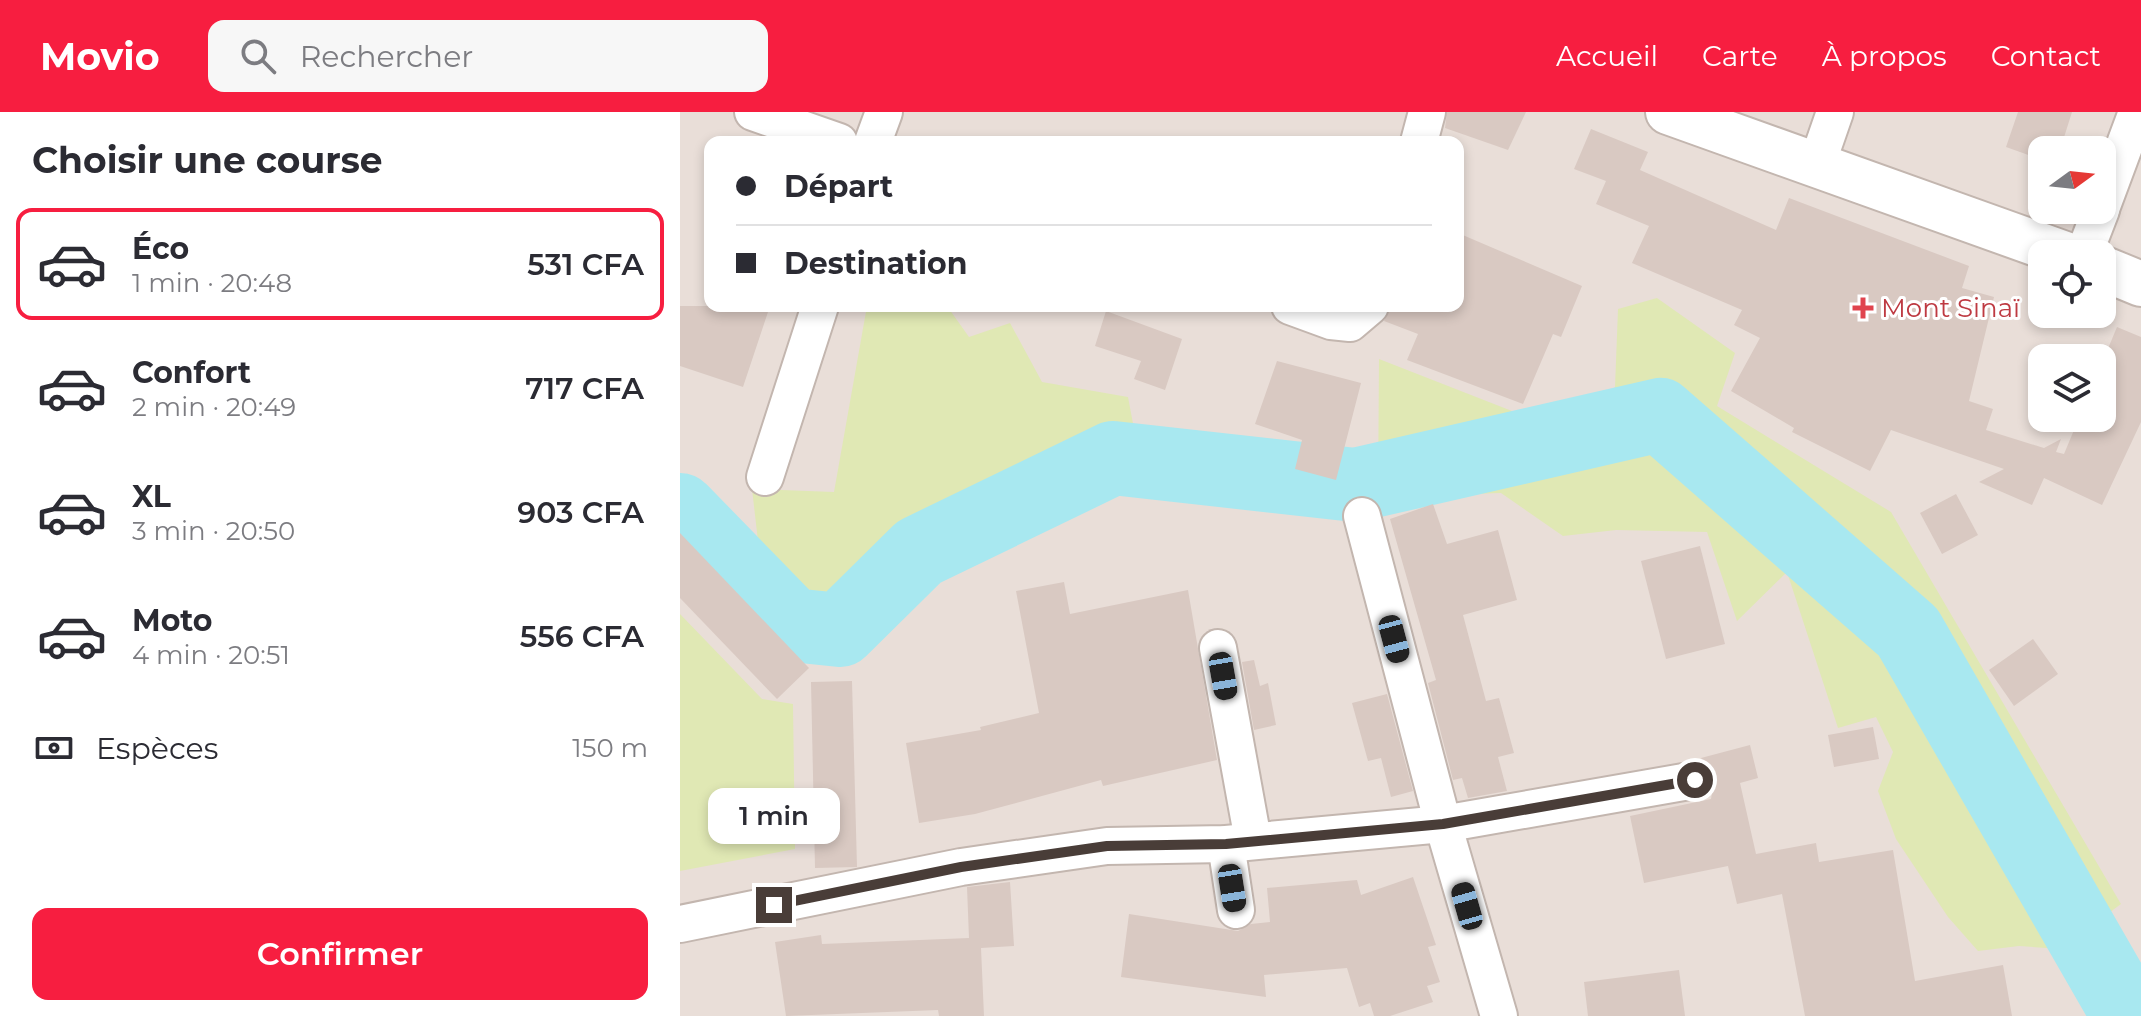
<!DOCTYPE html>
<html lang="fr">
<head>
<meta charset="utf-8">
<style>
	:root { --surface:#fff; --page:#f7f7f7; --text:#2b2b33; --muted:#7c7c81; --line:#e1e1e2; --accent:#f71e40 }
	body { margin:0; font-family:Montserrat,sans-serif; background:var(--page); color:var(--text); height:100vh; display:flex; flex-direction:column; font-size:30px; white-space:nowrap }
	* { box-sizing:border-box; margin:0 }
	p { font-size:26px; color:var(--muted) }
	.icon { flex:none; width:44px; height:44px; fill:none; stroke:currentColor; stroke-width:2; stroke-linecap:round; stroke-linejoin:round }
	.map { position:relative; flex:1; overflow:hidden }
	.drawer { display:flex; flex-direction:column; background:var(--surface); width:680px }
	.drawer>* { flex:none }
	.guide { position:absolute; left:24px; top:24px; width:760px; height:176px; border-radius:16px; box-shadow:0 4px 12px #0003; display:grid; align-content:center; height:176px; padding:0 32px; background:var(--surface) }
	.needle { width:52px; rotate:75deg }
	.fabs { position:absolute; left:1348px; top:24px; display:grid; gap:16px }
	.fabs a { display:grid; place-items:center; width:88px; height:88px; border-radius:16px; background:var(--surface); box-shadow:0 4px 12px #0003; font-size:40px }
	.end { position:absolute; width:36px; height:36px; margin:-18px; border:10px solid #493d38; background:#fff; box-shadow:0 0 0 4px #fff }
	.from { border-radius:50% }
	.bubble { position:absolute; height:56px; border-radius:16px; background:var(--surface); box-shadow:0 4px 12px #0003; font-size:26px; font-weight:600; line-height:56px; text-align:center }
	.car { position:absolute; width:24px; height:48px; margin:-24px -12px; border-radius:10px; box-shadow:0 0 6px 2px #0007; background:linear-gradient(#222 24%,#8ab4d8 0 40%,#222 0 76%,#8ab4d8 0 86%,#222 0) }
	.guide b { display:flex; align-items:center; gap:28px; height:76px; font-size:30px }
	.guide b+b { border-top:2px solid var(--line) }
	.guide i { width:20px; height:20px; background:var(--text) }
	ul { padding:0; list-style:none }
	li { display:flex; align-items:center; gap:24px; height:112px; margin:0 16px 12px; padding:0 16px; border:4px solid transparent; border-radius:16px }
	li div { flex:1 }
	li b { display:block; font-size:30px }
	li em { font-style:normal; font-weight:600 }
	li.active { border-color:var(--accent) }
	li>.icon { width:72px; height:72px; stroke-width:1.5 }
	h2 { padding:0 32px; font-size:36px; line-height:96px }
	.pay { display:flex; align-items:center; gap:20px; height:88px; padding:0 32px; font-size:30px }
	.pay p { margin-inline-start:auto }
	.cta { display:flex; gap:16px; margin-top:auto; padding:16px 32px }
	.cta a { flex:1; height:92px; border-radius:16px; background:var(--accent); color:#fff; font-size:32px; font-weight:600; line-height:92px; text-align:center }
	header { display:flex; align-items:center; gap:48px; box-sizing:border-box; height:112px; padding:0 40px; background:var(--accent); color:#fff }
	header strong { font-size:38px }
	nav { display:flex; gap:44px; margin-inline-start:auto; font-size:28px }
	.search { width:560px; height:72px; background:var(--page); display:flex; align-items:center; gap:20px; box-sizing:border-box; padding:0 28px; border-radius:16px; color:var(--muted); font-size:30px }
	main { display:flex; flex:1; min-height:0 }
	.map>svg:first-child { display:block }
</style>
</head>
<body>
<header>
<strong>Movio</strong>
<div class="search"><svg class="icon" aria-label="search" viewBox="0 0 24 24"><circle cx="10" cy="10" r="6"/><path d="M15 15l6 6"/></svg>Rechercher</div>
<nav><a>Accueil</a><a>Carte</a><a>À propos</a><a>Contact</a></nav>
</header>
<main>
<section class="drawer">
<h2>Choisir une course</h2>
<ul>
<li class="active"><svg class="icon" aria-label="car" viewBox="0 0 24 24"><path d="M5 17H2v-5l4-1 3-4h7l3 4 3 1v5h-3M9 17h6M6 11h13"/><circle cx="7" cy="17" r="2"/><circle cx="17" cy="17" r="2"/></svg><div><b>Éco</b><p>1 min · 20:48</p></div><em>531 CFA</em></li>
<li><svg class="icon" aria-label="car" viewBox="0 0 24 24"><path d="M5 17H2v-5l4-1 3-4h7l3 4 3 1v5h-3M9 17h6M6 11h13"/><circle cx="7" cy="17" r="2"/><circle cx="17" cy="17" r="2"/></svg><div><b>Confort</b><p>2 min · 20:49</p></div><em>717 CFA</em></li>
<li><svg class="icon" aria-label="car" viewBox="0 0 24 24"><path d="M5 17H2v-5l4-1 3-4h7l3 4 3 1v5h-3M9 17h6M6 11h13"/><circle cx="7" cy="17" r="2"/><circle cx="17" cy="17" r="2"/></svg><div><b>XL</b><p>3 min · 20:50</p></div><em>903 CFA</em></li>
<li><svg class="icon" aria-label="car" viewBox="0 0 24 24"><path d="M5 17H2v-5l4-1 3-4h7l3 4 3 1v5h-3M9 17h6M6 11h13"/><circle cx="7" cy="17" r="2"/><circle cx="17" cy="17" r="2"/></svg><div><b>Moto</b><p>4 min · 20:51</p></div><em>556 CFA</em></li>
</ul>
<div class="pay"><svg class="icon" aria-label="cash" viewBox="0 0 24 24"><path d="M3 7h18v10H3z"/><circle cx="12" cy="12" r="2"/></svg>Espèces<p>150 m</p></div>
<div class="cta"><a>Confirmer</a></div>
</section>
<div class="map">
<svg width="1461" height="904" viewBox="0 0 1461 904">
	<rect width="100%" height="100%" fill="#f5eeea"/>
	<!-- residential -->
	<path fill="#e9ded8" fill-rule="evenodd" d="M0 0H1461V904H0ZM30 30H778V194H30ZM1362 38H1422V98H1362ZM1362 142H1422V202H1362ZM1362 246H1422V306H1362Z"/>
	<!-- green -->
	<g fill="#e0e8b4">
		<polygon points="977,186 1055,241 1037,294 1211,400 1441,792 1380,837 1339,834 1298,839 1268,805 1216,727 1198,679 1213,640 1196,605 1158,616 1107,460 1057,509 1027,420 936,418 883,424 821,381 698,385 699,247 865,312 900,307 935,275 938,197"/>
		<polygon points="187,194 267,194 289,225 330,211 362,270 448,285 454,317 365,345 254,405 167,495 81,455 72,377 154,380"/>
		<polygon points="0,502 82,587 113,592 115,737 0,759"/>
	</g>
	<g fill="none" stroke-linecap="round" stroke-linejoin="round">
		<!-- river -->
		<polyline stroke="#a8e8f0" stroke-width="74" points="0,398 112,513 160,518 239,440 433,346 675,373 980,303 1228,520 1445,897"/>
	</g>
	<!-- building -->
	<g fill="#d9c9c2">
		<polygon points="767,0 846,0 828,38 765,16"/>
		<polygon points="1338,0 1392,0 1380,38 1362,38 1362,48 1326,35"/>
		<polygon points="911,17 968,40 960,58 1096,118 1109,86 1289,154 1282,176 1314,185 1289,289 1313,297 1306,318 1364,336 1381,327 1376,340 1384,342 1399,306 1422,306 1422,251 1437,215 1461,225 1461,310 1422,393 1364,366 1352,393 1299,370 1324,357 1211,318 1190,359 1112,320 1114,316 1051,279 1080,226 1054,213 1062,198 952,151 969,114 916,92 926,69 894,57"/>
		<polygon points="778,121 902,174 881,225 873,222 843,292 727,248 738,222 704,209 710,194 778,194"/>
		<polygon points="0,194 90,194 63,275 0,254"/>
		<polygon points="426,199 502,227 485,278 454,267 461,249 415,234"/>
		<polygon points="597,249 681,271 656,368 615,357 622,328 575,312"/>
		<polygon points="1276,382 1298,423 1262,442 1240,401"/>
		<polygon points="753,392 767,432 818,418 837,488 783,503 806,589 819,586 834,641 818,645 827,679 788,686 782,666 773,668 748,571 756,568 710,407"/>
		<polygon points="0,421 129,556 97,587 0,486"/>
		<polygon points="1020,434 1045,532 986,547 961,449"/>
		<polygon points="384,470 390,502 508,478 537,648 423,674 421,668 295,702 239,711 226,631 301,618 300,615 359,601 336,479"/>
		<polygon points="1353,527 1378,562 1334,594 1309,558"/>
		<polygon points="574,548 580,574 588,571 596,613 574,618 562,550"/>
		<polygon points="172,569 177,755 135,756 131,570"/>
		<polygon points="707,582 733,679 711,685 701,646 688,649 672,591"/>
		<polygon points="1193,615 1199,647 1154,655 1148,623"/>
		<polygon points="1070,633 1078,666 1060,671 1076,742 1136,731 1139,750 1213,738 1235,869 1323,853 1332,904 1125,904 1102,782 1057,792 1048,754 964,771 950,704 1031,687 1035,664 1021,646"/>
		<polygon points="733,765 756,833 748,835 760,870 747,874 753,890 710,904 694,904 690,891 679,895 667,856 584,863 586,885 441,865 449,802 558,819 571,812 590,810 587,776 677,768 681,783"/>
		<polygon points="330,770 334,834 301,836 304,904 259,904 258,898 106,904 95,830 141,823 142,832 289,826 287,775"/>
		<polygon points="999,858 1005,904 908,904 904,870"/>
	</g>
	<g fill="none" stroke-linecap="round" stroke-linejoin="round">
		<!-- minor casing -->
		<g stroke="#c3b6af" stroke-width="40">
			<g id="minor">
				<polyline points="73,0 159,30"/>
				<polyline points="193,30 204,0"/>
				<polyline points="739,30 747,0"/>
				<polyline points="1137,52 1155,0"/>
				<polyline points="1422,94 1457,0"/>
				<polyline points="1404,142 1421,98"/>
				<polyline points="610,194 651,209 670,211 690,194"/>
				<polyline points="85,365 140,194"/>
				<polyline points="682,404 763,712 819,904"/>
				<polyline points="538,536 573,728"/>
				<polyline points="546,732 556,798"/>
				<polyline points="0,812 281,755 427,734 546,732 763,712 1015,668"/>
			</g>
		</g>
		<!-- tertiary casing -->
		<g stroke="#c3b6af" stroke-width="48">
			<g id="tertiary">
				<polyline points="988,0 1385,142"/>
				<polyline points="1422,156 1461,172"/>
			</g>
		</g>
		<!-- minor -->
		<use href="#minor" stroke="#fff" stroke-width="36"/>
		<!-- tertiary -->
		<use href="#tertiary" stroke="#fff" stroke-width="44"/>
	</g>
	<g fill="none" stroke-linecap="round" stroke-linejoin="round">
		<!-- route -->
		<polyline stroke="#493d38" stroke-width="10" points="94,793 281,755 427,734 546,732 763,712 1015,668"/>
	</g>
	<!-- markers -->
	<path fill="#e0444e" stroke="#fff" stroke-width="3" d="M1179 184h8v8h8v8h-8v8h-8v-8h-8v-8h8z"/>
	<g text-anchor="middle" stroke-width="6" stroke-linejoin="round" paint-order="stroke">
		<!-- health labels -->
		<g font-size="26" fill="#be3a42" stroke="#fff" text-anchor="start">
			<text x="1201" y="205">Mont Sinaï</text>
		</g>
	</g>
</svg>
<div class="fabs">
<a><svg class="needle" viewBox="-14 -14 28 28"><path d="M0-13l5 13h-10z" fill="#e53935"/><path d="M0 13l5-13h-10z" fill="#7c7c81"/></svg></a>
<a><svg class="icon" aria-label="locate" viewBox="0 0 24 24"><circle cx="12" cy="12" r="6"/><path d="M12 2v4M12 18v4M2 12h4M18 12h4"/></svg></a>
<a><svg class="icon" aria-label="layers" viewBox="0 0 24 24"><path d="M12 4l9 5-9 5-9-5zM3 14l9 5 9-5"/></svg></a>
</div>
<i class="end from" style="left:1015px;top:668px"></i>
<i class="end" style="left:94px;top:793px"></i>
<div class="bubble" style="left:28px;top:676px;width:132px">1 min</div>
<i class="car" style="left:714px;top:527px;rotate:165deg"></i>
<i class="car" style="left:543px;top:564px;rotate:170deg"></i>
<i class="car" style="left:552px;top:776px;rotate:171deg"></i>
<i class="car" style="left:787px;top:794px;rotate:344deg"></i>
<div class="guide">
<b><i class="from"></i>Départ</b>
<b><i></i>Destination</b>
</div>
</div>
</main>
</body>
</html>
